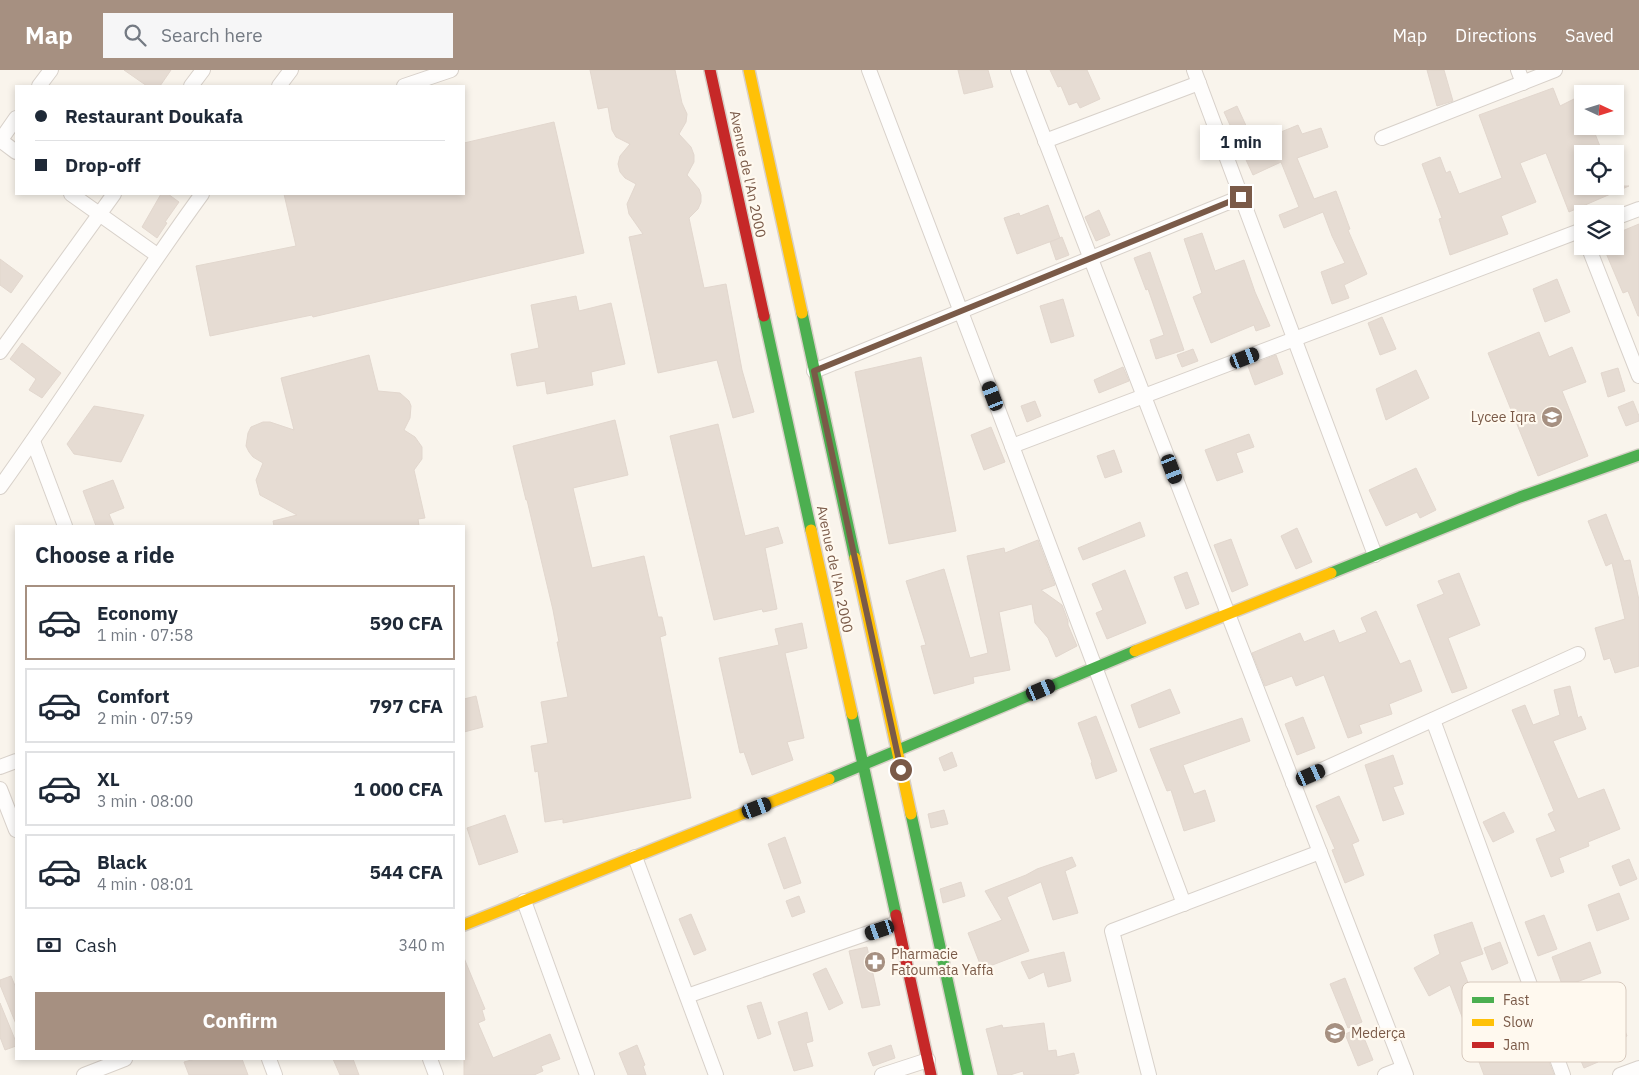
<!DOCTYPE html>
<html lang="en">
<head>
<meta charset="utf-8">
<style>
	:root { --surface:#fff; --page:#f6f6f7; --text:#1f2937; --muted:#747a83; --line:#e0e1e3; --accent:#a69081 }
	body { margin:0; font-family:"IBM Plex Sans",sans-serif; background:var(--page); color:var(--text); height:100vh; display:flex; flex-direction:column; font-size:19px; white-space:nowrap }
	* { box-sizing:border-box; margin:0 }
	p { font-size:16px; color:var(--muted) }
	.icon { flex:none; width:28px; height:28px; fill:none; stroke:currentColor; stroke-width:2; stroke-linecap:round; stroke-linejoin:round }
	.map { position:relative; flex:1; overflow:hidden }
	.panel { position:absolute; left:15px; top:455px; width:450px; height:535px; display:flex; flex-direction:column; background:var(--surface); border-radius:0px; box-shadow:0 2px 8px #0003 }
	.panel>* { flex:none }
	.hud { position:absolute; left:15px; top:15px; width:450px; height:110px; border-radius:0px; box-shadow:0 2px 8px #0003; display:grid; align-content:center; height:110px; padding:0 20px; background:var(--surface) }
	.needle { width:32px; rotate:94deg }
	.controls { position:absolute; left:1574px; top:15px; display:grid; gap:10px }
	.controls a { display:grid; place-items:center; width:50px; height:50px; border-radius:0px; background:var(--surface); box-shadow:0 2px 8px #0003; font-size:25px }
	.end { position:absolute; width:22px; height:22px; margin:-11px; border:6px solid #7a5a48; background:#fff; box-shadow:0 0 0 2px #fff }
	.from { border-radius:50% }
	.bubble { position:absolute; height:35px; border-radius:0px; background:var(--surface); box-shadow:0 2px 8px #0003; font-size:16px; font-weight:700; line-height:35px; text-align:center }
	.car { position:absolute; width:15px; height:30px; margin:-15px -8px; border-radius:6px; box-shadow:0 0 4px 1px #0007; background:linear-gradient(#222 24%,#8ab4d8 0 40%,#222 0 76%,#8ab4d8 0 86%,#222 0) }
	.hud b { display:flex; align-items:center; gap:18px; height:48px; font-size:19px }
	.hud b+b { border-top:1px solid var(--line) }
	.hud i { width:12px; height:12px; background:var(--text) }
	ul { padding:0; list-style:none }
	li { display:flex; align-items:center; gap:15px; height:75px; margin:0 10px 8px; padding:0 10px; border:2px solid var(--line); border-radius:0px }
	li div { flex:1 }
	li b { display:block; font-size:19px }
	li em { font-style:normal; font-weight:700 }
	li.current { border-color:var(--accent) }
	li>.icon { width:45px; height:45px; stroke-width:1.5 }
	h2 { padding:0 20px; font-size:22px; line-height:60px }
	.pay { display:flex; align-items:center; gap:12px; height:55px; padding:0 20px; font-size:19px }
	.pay p { margin-inline-start:auto }
	.action { display:flex; gap:10px; margin-top:auto; padding:10px 20px }
	.action a { flex:1; height:58px; border-radius:0px; background:var(--accent); color:#fff; font-size:20px; font-weight:700; line-height:58px; text-align:center }
	header { display:flex; align-items:center; gap:30px; box-sizing:border-box; height:70px; padding:0 25px; background:var(--accent); color:#fff }
	header strong { font-size:24px }
	nav { display:flex; gap:28px; margin-inline-start:auto; font-size:18px }
	.search { width:350px; height:45px; background:var(--page); display:flex; align-items:center; gap:12px; box-sizing:border-box; padding:0 18px; border-radius:0px; color:var(--muted); font-size:19px }
	.map>svg:first-child { display:block }
</style>
</head>
<body>
<header>
<strong>Map</strong>
<div class="search"><svg class="icon" aria-label="search" viewBox="0 0 24 24"><circle cx="10" cy="10" r="6"/><path d="M15 15l6 6"/></svg>Search here</div>
<nav><a>Map</a><a>Directions</a><a>Saved</a></nav>
</header>
<div class="map">
<svg width="1639" height="1005" viewBox="0 0 1639 1005">
	<rect width="100%" height="100%" fill="#f9f4ec"/>
	<!-- building -->
	<g fill="#e6dcd3" stroke="#e2d7ce">
		<polygon points="124,0 171,0 160,16 147,16"/>
		<polygon points="590,0 675,0 682,33 687,44 686,52 679,64 691,77 694,85 694,92 687,105 699,119 701,125 701,132 698,139 689,148 704,218 726,214 742,300 754,342 733,348 717,290 658,303 629,167 643,164 629,144 627,134 636,114 625,108 620,102 618,94 620,86 630,74 616,67 612,60 608,37 598,39"/>
		<polygon points="958,0 988,0 993,17 964,24"/>
		<polygon points="1050,0 1087,0 1100,29 1080,38 1077,32 1069,35 1061,16 1058,17"/>
		<polygon points="1427,0 1444,0 1453,31 1437,36"/>
		<polygon points="1553,18 1560,36 1582,25 1582,56 1592,56 1603,84 1582,84 1582,116 1629,116 1569,142 1546,83 1520,93 1536,132 1501,146 1508,164 1450,185 1439,149 1442,148 1422,94 1440,87 1446,103 1450,101 1459,124 1502,108 1479,45"/>
		<polygon points="1237,36 1254,73 1298,55 1302,64 1321,58 1328,77 1297,88 1314,129 1336,121 1350,159 1348,160 1367,204 1344,215 1349,228 1332,234 1321,202 1345,193 1332,166 1323,142 1284,158 1279,145 1299,137 1281,92 1253,105 1224,42"/>
		<polygon points="554,52 584,183 313,247 312,245 210,266 196,196 296,176 284,124 464,124 464,73"/>
		<polygon points="161,124 168,124 179,132 165,152 167,153 157,168 142,157"/>
		<polygon points="1048,135 1060,168 1017,184 1004,148 1019,143 1020,146"/>
		<polygon points="1099,140 1110,165 1096,171 1085,147"/>
		<polygon points="1639,154 1639,246 1638,246 1628,221 1623,223 1603,176 1615,176 1615,164"/>
		<polygon points="1202,163 1215,201 1244,190 1255,222 1270,256 1256,261 1254,255 1211,273 1193,227 1202,223 1184,169"/>
		<polygon points="1062,167 1069,185 1056,190 1050,172"/>
		<polygon points="1150,182 1184,280 1156,289 1150,270 1164,265 1148,219 1146,220 1134,188"/>
		<polygon points="0,189 23,206 11,223 0,215"/>
		<polygon points="1557,209 1570,242 1545,252 1533,219"/>
		<polygon points="576,226 579,241 611,233 625,294 591,302 593,315 547,324 545,311 517,316 511,284 539,278 531,235"/>
		<polygon points="1063,229 1074,266 1051,273 1040,236"/>
		<polygon points="1382,247 1396,279 1380,285 1368,253"/>
		<polygon points="1539,262 1549,287 1572,277 1586,312 1562,321 1588,386 1538,406 1488,283"/>
		<polygon points="22,273 61,303 42,328 29,320 36,309 10,289"/>
		<polygon points="1193,279 1198,291 1182,297 1177,285"/>
		<polygon points="369,285 378,321 400,323 409,331 411,336 410,348 404,360 415,367 422,377 422,389 414,400 425,448 418,449 419,456 274,456 273,451 297,445 260,425 256,410 263,393 253,387 249,382 246,376 248,363 251,357 263,352 270,352 294,360 281,308"/>
		<polygon points="1276,285 1283,304 1255,315 1248,296"/>
		<polygon points="921,287 956,461 889,474 855,302"/>
		<polygon points="1123,297 1129,311 1099,323 1094,310"/>
		<polygon points="1618,298 1625,321 1608,327 1601,303"/>
		<polygon points="1416,300 1429,328 1386,350 1376,319"/>
		<polygon points="1035,331 1041,346 1027,352 1021,336"/>
		<polygon points="1633,331 1639,346 1639,351 1626,356 1618,337"/>
		<polygon points="94,336 144,345 121,392 74,384 67,374"/>
		<polygon points="615,350 628,405 573,418 592,498 644,486 658,547 662,547 666,565 660,567 691,728 563,753 563,749 545,752 538,701 535,702 531,676 548,673 541,632 568,627 557,572 559,572 553,540 527,430 526,430 513,376"/>
		<polygon points="718,354 745,466 778,457 783,473 765,478 777,539 763,542 762,539 714,550 670,366"/>
		<polygon points="991,357 1005,392 984,400 971,365"/>
		<polygon points="1249,364 1254,377 1236,383 1243,402 1217,411 1205,380"/>
		<polygon points="1114,380 1122,402 1105,408 1097,386"/>
		<polygon points="1416,398 1436,440 1420,448 1417,442 1386,456 1369,420"/>
		<polygon points="113,410 124,438 109,444 114,456 96,456 83,421"/>
		<polygon points="1606,444 1624,491 1630,490 1639,530 1639,596 1615,603 1610,588 1604,590 1595,558 1625,549 1612,493 1606,496 1588,451"/>
		<polygon points="1140,452 1145,466 1083,490 1078,478"/>
		<polygon points="1297,458 1312,492 1296,499 1281,466"/>
		<polygon points="1231,469 1248,515 1232,522 1214,475"/>
		<polygon points="1038,470 1055,515 1041,520 1062,535 1068,551 1068,555 1077,576 1056,587 1048,568 1035,553 1032,534 999,542 1010,600 973,607 974,613 934,624 921,576 926,575 906,511 944,499 970,588 988,583 967,486 1004,478 1005,483"/>
		<polygon points="1125,500 1146,553 1107,569 1096,543 1103,540 1092,514"/>
		<polygon points="1187,502 1199,534 1186,539 1174,507"/>
		<polygon points="1459,503 1480,555 1448,568 1467,618 1452,623 1417,535 1444,524 1438,511"/>
		<polygon points="1376,541 1400,594 1410,590 1422,621 1389,634 1392,644 1359,655 1362,663 1348,668 1324,605 1296,616 1292,606 1265,616 1252,583 1300,563 1304,572 1334,560 1339,573 1367,562 1361,548"/>
		<polygon points="802,553 807,578 785,583 804,668 787,672 793,690 752,705 744,682 740,683 719,588 779,575 775,559"/>
		<polygon points="1570,616 1578,648 1581,646 1586,659 1553,671 1578,729 1604,719 1620,759 1588,772 1589,776 1559,788 1564,802 1551,807 1536,769 1556,761 1548,744 1554,741 1512,640 1525,635 1533,655 1560,645 1554,620"/>
		<polygon points="1170,619 1180,643 1139,658 1131,635"/>
		<polygon points="476,626 483,657 464,662 464,629"/>
		<polygon points="1096,646 1117,701 1096,709 1091,693 1092,692 1078,653"/>
		<polygon points="1303,647 1315,678 1297,685 1285,654"/>
		<polygon points="1242,648 1250,671 1183,695 1194,724 1205,720 1215,751 1184,761 1171,720 1167,721 1150,679"/>
		<polygon points="952,682 957,696 944,701 939,688"/>
		<polygon points="1393,685 1403,714 1393,717 1404,744 1383,751 1365,695"/>
		<polygon points="1339,726 1359,771 1352,774 1364,805 1345,813 1332,780 1335,779 1316,736"/>
		<polygon points="944,740 948,754 931,758 928,744"/>
		<polygon points="1504,742 1514,762 1493,772 1483,752"/>
		<polygon points="505,745 518,782 479,795 467,758"/>
		<polygon points="785,767 801,813 784,819 768,774"/>
		<polygon points="1072,787 1076,796 1065,801 1078,843 1053,850 1041,812 1007,827 1029,881 982,899 968,863 1002,850 985,821 1026,805 1037,799"/>
		<polygon points="1629,789 1637,809 1620,816 1612,796"/>
		<polygon points="961,812 965,826 943,833 940,819"/>
		<polygon points="1619,823 1629,849 1597,861 1588,835"/>
		<polygon points="799,826 805,842 792,847 786,831"/>
		<polygon points="691,844 706,880 694,885 679,849"/>
		<polygon points="1544,845 1557,879 1538,886 1525,852"/>
		<polygon points="1472,852 1483,884 1460,892 1477,936 1474,937 1490,984 1526,968 1524,961 1536,957 1554,1005 1484,1005 1450,915 1429,926 1414,898 1440,884 1434,865"/>
		<polygon points="1500,872 1508,893 1492,900 1484,878"/>
		<polygon points="1590,872 1601,903 1563,917 1552,887"/>
		<polygon points="867,877 880,935 862,938 849,881"/>
		<polygon points="1064,882 1071,911 1048,917 1044,902 1029,909 1021,892"/>
		<polygon points="464,888 485,939 482,940 485,950 478,953 493,988 550,964 560,989 541,996 543,1001 534,1005 464,1005"/>
		<polygon points="826,898 843,933 829,940 813,904"/>
		<polygon points="11,906 16,918 16,954 0,915 0,910"/>
		<polygon points="1345,908 1362,952 1348,958 1330,914"/>
		<polygon points="1612,928 1627,966 1593,980 1598,992 1584,998 1572,970 1583,966 1578,953 1588,949 1584,939"/>
		<polygon points="761,932 771,964 758,969 747,936"/>
		<polygon points="0,933 16,972 16,976 5,980 0,967"/>
		<polygon points="807,942 813,971 806,973 813,996 794,1001 778,952"/>
		<polygon points="1044,953 1048,981 1056,980 1057,987 1074,983 1079,1003 1072,1005 1024,1005 1023,1001 1010,1005 998,1005 986,959 1002,955 1003,958"/>
		<polygon points="1360,958 1373,990 1358,996 1345,964"/>
		<polygon points="637,975 645,995 643,996 646,1005 628,1005 619,983"/>
		<polygon points="891,975 895,988 873,996 868,983"/>
		<polygon points="195,989 242,989 248,1005 189,1005 184,992"/>
		<polygon points="333,989 353,989 359,1005 340,1005"/>
	</g>
	<g fill="none" stroke-linecap="round" stroke-linejoin="round">
		<!-- street casing -->
		<g stroke="#d8d1ca" stroke-width="16">
			<g id="street">
				<polyline points="869,0 1012,376 1184,834"/>
				<polyline points="1018,0 1406,1005"/>
				<polyline points="1194,0 1375,485"/>
				<polyline points="1518,0 1523,13"/>
				<polyline points="39,16 51,0"/>
				<polyline points="191,16 203,0"/>
				<polyline points="279,16 291,0"/>
				<polyline points="404,16 451,0"/>
				<polyline points="1382,68 1555,0"/>
				<polyline points="0,70 16,82"/>
				<polyline points="0,71 16,48"/>
				<polyline points="1045,71 1199,13"/>
				<polyline points="71,124 157,185"/>
				<polyline points="1615,148 1639,139"/>
				<polyline points="1588,176 1639,306"/>
				<polyline points="0,282 114,124"/>
				<polyline points="814,301 1241,127"/>
				<polyline points="33,371 65,456"/>
				<polyline points="1012,376 1582,160"/>
				<path d="M0 417C69 321 132 220 202 124"/>
				<polyline points="1433,650 1563,1005"/>
				<polyline points="0,697 16,691"/>
				<polyline points="1293,713 1578,584"/>
				<polyline points="0,719 16,760"/>
				<polyline points="635,787 716,1005"/>
				<polyline points="524,831 587,1005"/>
				<polyline points="687,926 897,853"/>
				<polyline points="269,989 275,1005"/>
				<polyline points="430,989 436,1005"/>
				<polyline points="84,1005 125,989"/>
				<polyline points="882,1005 928,990"/>
				<polyline points="1149,1005 1112,861 1320,782"/>
				<polyline points="1385,1005 1403,998"/>
				<polyline points="1620,1005 1639,998"/>
			</g>
		</g>
		<!-- fast casing -->
		<g stroke="#d8d0c8" stroke-width="14">
			<g id="fast">
				<polyline points="802,243 855,488"/>
				<polyline points="764,246 811,460"/>
				<polyline points="1331,503 1520,427 1639,385"/>
				<polyline points="852,644 896,845"/>
				<polyline points="829,709 1135,581"/>
				<polyline points="911,744 968,1005"/>
			</g>
		</g>
		<!-- slow casing -->
		<g stroke="#d8d0c8" stroke-width="14">
			<g id="slow">
				<polyline points="749,0 802,243"/>
				<polyline points="811,460 852,644"/>
				<polyline points="855,488 911,744"/>
				<polyline points="1135,581 1331,503"/>
				<polyline points="464,855 829,709"/>
			</g>
		</g>
		<!-- jam casing -->
		<g stroke="#d8d0c8" stroke-width="14">
			<g id="jam">
				<polyline points="710,0 764,246"/>
				<polyline points="896,845 931,1005"/>
			</g>
		</g>
		<!-- street -->
		<use href="#street" stroke="#fefdfc" stroke-width="14"/>
		<!-- fast -->
		<use href="#fast" stroke="#4caf50" stroke-width="11"/>
		<!-- slow -->
		<use href="#slow" stroke="#ffc107" stroke-width="11"/>
		<!-- jam -->
		<use href="#jam" stroke="#c62828" stroke-width="11"/>
	</g>
	<g fill="none" stroke-linecap="round" stroke-linejoin="round">
		<!-- route -->
		<polyline stroke="#7a5a48" stroke-width="6" points="901,700 814,301 1241,127"/>
	</g>
	<!-- icons -->
	<defs>
		<g id="school-disc" transform="scale(1.125)"><circle r="9.5" fill="#a69081" stroke="#fff9ef"/><path d="M0-5L7-2L0 1L-7-2ZM-4 1L0 2.5L4 1V4Q0 6-4 4Z" fill="#fff"/></g>
		<g id="pharmacy-disc" transform="scale(1.125)"><circle r="9.5" fill="#a69081" stroke="#fff9ef"/><path d="M-2-6h4v4h4v4h-4v4h-4v-4h-4v-4h4Z" fill="#fff"/></g>
	</defs>
	<g fill-rule="evenodd">
		<use href="#school-disc" x="1552" y="347"/>
		<use href="#pharmacy-disc" x="875" y="892"/>
		<use href="#school-disc" x="1335" y="963"/>
	</g>
	<g text-anchor="middle" stroke-width="4.5" stroke-linejoin="round" paint-order="stroke">
		<!-- street labels -->
		<g font-size="14" fill="#7a5a48" stroke="#fff9ef">
			<text transform="translate(748 104) rotate(78)" y="5">Avenue de l'An 2000</text>
			<text transform="translate(835 499) rotate(78)" y="5">Avenue de l'An 2000</text>
		</g>
		<!-- poi labels -->
		<g font-size="14" fill="#7a5a48" stroke="#fff9ef" text-anchor="start">
			<text x="1536" y="352" text-anchor="end">Lycee Iqra</text>
			<text x="891" y="889">Pharmacie<tspan x="891" dy="16">Fatoumata Yaffa</tspan></text>
			<text x="1351" y="968">Mederça</text>
		</g>
	</g>
	<!-- legend -->
	<rect x="1462" y="912" width="164" height="80" rx="8" fill="#fff9ef" stroke="#d7c9bd" stroke-width="1"/>
	<rect x="1472" y="927" width="22" height="6" fill="#4caf50"/>
	<rect x="1472" y="949" width="22" height="7" fill="#ffc107"/>
	<rect x="1472" y="972" width="22" height="6" fill="#c62828"/>
	<g font-size="14" fill="#7a5a48">
		<text x="1503" y="935">Fast</text>
		<text x="1503" y="957">Slow</text>
		<text x="1503" y="980">Jam</text>
	</g>
</svg>
<div class="controls">
<a><svg class="needle" viewBox="-14 -14 28 28"><path d="M0-13l5 13h-10z" fill="#e53935"/><path d="M0 13l5-13h-10z" fill="#747a83"/></svg></a>
<a><svg class="icon" aria-label="locate" viewBox="0 0 24 24"><circle cx="12" cy="12" r="6"/><path d="M12 2v4M12 18v4M2 12h4M18 12h4"/></svg></a>
<a><svg class="icon" aria-label="layers" viewBox="0 0 24 24"><path d="M12 4l9 5-9 5-9-5zM3 14l9 5 9-5"/></svg></a>
</div>
<i class="end from" style="left:901px;top:700px"></i>
<i class="end" style="left:1241px;top:127px"></i>
<div class="bubble" style="left:1200px;top:55px;width:82px">1 min</div>
<i class="car" style="left:1245px;top:288px;rotate:69deg"></i>
<i class="car" style="left:993px;top:326px;rotate:339deg"></i>
<i class="car" style="left:1172px;top:399px;rotate:159deg"></i>
<i class="car" style="left:1041px;top:620px;rotate:67deg"></i>
<i class="car" style="left:1311px;top:705px;rotate:66deg"></i>
<i class="car" style="left:757px;top:738px;rotate:69deg"></i>
<i class="car" style="left:880px;top:860px;rotate:251deg"></i>
<div class="hud">
<b><i class="from"></i>Restaurant Doukafa</b>
<b><i></i>Drop-off</b>
</div>
<section class="panel">
<h2>Choose a ride</h2>
<ul>
<li class="current"><svg class="icon" aria-label="car" viewBox="0 0 24 24"><path d="M5 17H2v-5l4-1 3-4h7l3 4 3 1v5h-3M9 17h6M6 11h13"/><circle cx="7" cy="17" r="2"/><circle cx="17" cy="17" r="2"/></svg><div><b>Economy</b><p>1 min · 07:58</p></div><em>590 CFA</em></li>
<li><svg class="icon" aria-label="car" viewBox="0 0 24 24"><path d="M5 17H2v-5l4-1 3-4h7l3 4 3 1v5h-3M9 17h6M6 11h13"/><circle cx="7" cy="17" r="2"/><circle cx="17" cy="17" r="2"/></svg><div><b>Comfort</b><p>2 min · 07:59</p></div><em>797 CFA</em></li>
<li><svg class="icon" aria-label="car" viewBox="0 0 24 24"><path d="M5 17H2v-5l4-1 3-4h7l3 4 3 1v5h-3M9 17h6M6 11h13"/><circle cx="7" cy="17" r="2"/><circle cx="17" cy="17" r="2"/></svg><div><b>XL</b><p>3 min · 08:00</p></div><em>1 000 CFA</em></li>
<li><svg class="icon" aria-label="car" viewBox="0 0 24 24"><path d="M5 17H2v-5l4-1 3-4h7l3 4 3 1v5h-3M9 17h6M6 11h13"/><circle cx="7" cy="17" r="2"/><circle cx="17" cy="17" r="2"/></svg><div><b>Black</b><p>4 min · 08:01</p></div><em>544 CFA</em></li>
</ul>
<div class="pay"><svg class="icon" aria-label="cash" viewBox="0 0 24 24"><path d="M3 7h18v10H3z"/><circle cx="12" cy="12" r="2"/></svg>Cash<p>340 m</p></div>
<div class="action"><a>Confirm</a></div>
</section>
</div>
</body>
</html>
